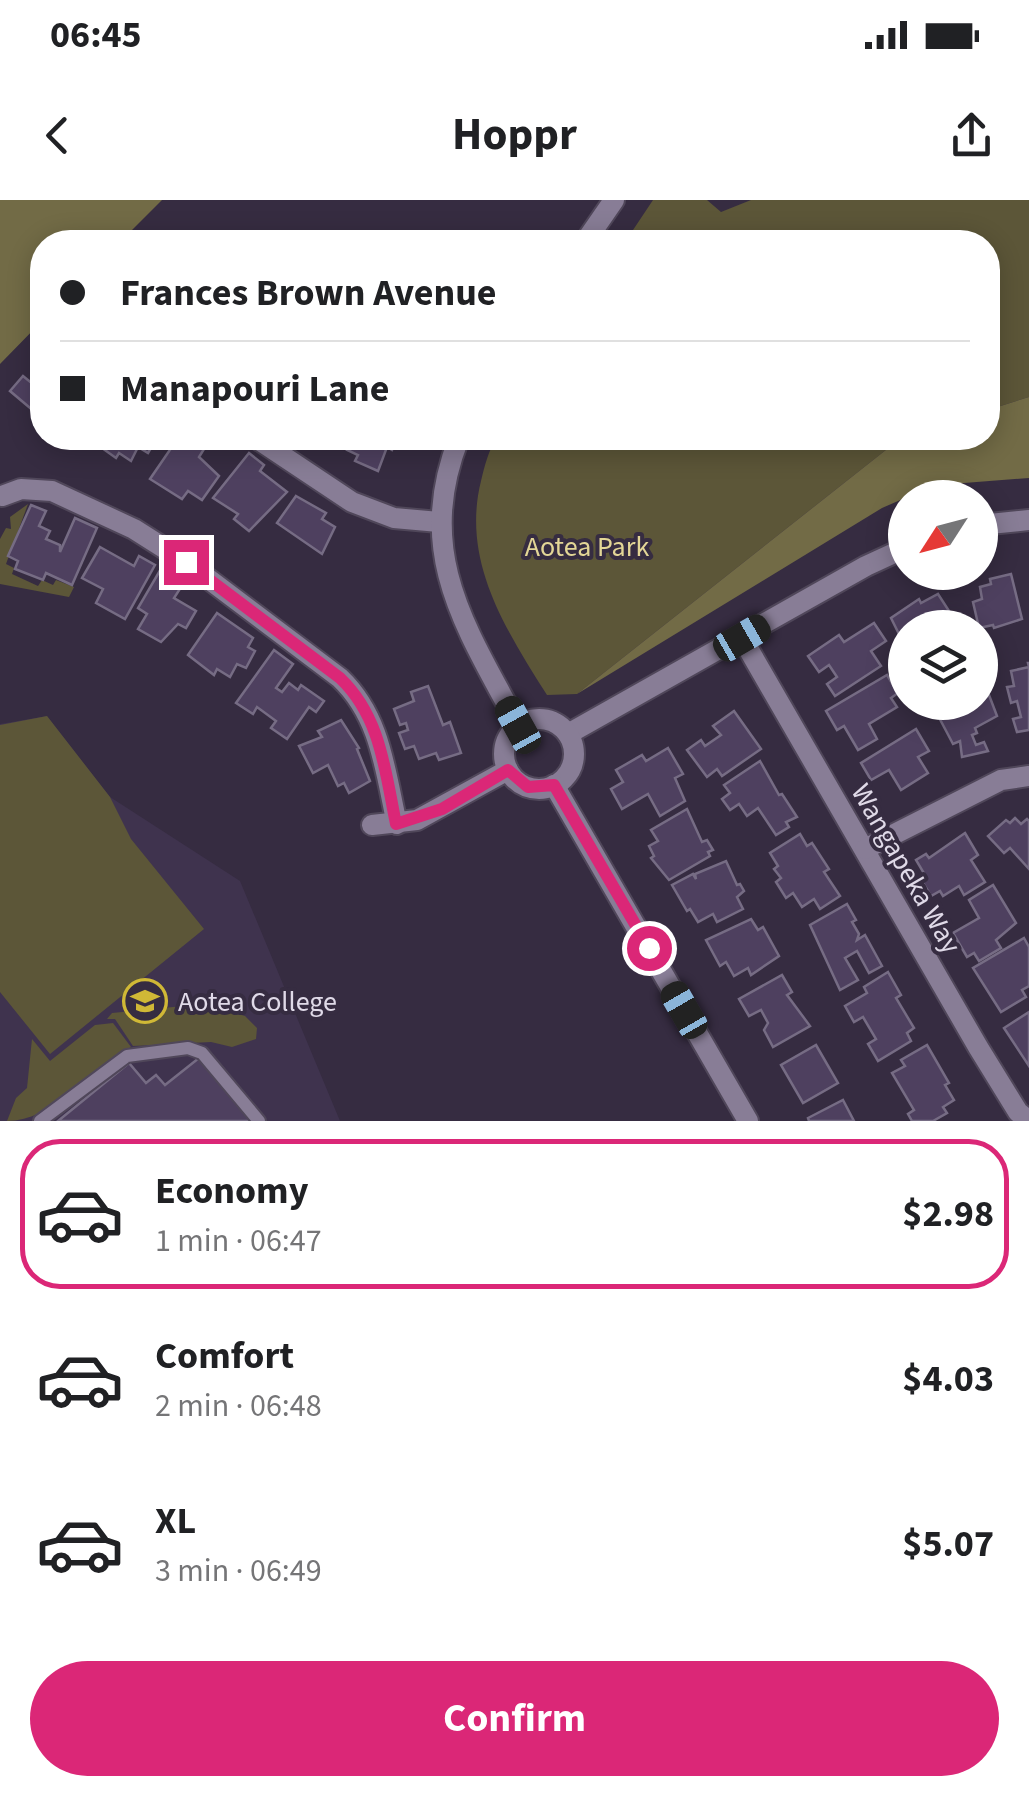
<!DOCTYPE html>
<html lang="en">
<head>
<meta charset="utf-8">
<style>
	:root { --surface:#fff; --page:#f6f6f6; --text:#202124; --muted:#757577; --line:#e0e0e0; --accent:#db2777 }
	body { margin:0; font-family:"Source Sans 3",sans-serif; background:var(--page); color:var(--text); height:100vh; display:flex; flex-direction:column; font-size:38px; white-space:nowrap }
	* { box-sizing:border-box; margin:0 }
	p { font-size:32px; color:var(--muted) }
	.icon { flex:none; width:55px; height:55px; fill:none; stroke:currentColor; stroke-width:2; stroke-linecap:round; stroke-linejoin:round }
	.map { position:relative; height:921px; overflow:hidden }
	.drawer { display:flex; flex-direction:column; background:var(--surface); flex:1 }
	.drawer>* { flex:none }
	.guide { position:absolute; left:30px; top:30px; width:970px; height:220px; border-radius:40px; box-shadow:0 5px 25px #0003; display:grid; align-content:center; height:220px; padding:0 30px; background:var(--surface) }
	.needle { width:65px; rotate:234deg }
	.fabs { position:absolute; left:888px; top:280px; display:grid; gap:20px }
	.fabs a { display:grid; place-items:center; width:110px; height:110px; border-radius:50%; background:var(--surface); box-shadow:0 5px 25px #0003; font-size:50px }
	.end { position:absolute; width:45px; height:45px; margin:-22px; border:12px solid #db2777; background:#fff; box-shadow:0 0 0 5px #fff }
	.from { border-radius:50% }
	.car { position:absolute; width:30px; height:60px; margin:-30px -15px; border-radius:12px; box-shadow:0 0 8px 2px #0007; background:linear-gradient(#222 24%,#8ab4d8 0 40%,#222 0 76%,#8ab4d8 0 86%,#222 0) }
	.guide b { display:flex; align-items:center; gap:35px; height:95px; font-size:38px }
	.guide b+b { border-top:2px solid var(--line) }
	.guide i { width:25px; height:25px; background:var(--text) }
	ul { padding:18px 0 0; list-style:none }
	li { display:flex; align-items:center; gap:30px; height:150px; margin:0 20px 15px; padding:0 10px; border:5px solid transparent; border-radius:40px }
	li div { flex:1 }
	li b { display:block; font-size:38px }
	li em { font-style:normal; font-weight:700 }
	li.active { border-color:var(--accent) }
	li>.icon { width:90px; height:90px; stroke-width:1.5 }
	.cta { display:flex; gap:20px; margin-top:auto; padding:20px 30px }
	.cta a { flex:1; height:115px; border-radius:60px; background:var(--accent); color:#fff; font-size:40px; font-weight:700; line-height:115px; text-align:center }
	.status { display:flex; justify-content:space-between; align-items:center; height:70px; padding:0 50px; background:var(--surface); direction:ltr }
	.status svg { height:28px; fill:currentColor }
	header { display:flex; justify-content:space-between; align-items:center; height:130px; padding:0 30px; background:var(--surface); font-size:45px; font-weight:700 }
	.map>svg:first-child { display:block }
</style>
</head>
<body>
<div class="status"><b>06:45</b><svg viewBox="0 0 49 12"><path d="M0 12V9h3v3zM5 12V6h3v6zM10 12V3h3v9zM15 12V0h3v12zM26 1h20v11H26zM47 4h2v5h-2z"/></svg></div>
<header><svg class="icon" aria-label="back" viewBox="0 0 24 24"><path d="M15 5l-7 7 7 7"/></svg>Hoppr<svg class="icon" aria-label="share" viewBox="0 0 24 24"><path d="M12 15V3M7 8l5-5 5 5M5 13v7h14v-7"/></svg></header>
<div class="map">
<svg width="1029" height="921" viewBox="0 0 1029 921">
	<rect width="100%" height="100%" fill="#362c41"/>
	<!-- built -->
	<polygon fill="#3f334e" points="47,516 110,597 240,681 340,921 0,921 0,524"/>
	<!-- green -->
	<g fill="#5c5638">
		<polygon points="653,0 707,0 721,12 751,0 1029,0 1029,197 988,210 988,42 625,42"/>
		<path d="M497 238H901L577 494 547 495C506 430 461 361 481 281 485 265 488 251 497 238Z"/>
		<polygon points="28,304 6,364 14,368 12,374 38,386 42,380 53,385 56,380 74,387 69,397 0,384 0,339 6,328 11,329 10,317"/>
		<polygon points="47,516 110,597 131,639 204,729 50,854 0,792 0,525"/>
		<polygon points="204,804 245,816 257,828 256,839 232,847 211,842 133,846 115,819 107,819 112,813"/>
		<path d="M113 823 131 847C92 870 53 921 7 921L16 898 27 888 32 839 50 861 95 825Z"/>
	</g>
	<!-- forest -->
	<g fill="#726b46">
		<polygon points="0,0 162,0 120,42 42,42 42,121 0,164"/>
		<polygon points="1029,197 1029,278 964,283 905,298 882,308 577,494 901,238 988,238 988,210"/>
	</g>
	<!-- building -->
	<g fill="#4e405f" stroke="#766c84" stroke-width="2.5">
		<polygon points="42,175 42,218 10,191 23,176 34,185"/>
		<polygon points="88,238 157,238 148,253 138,247 131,261 119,253 116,258"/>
		<polygon points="185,238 209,241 199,257 219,276 202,300 188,291 182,299 150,279 176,241 180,244"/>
		<polygon points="342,238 398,238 392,250 387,247 378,271 355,261 358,255 347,250 350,244"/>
		<polygon points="249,253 264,265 260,271 287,292 249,331 234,319 238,314 213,298"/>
		<polygon points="296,296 326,313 322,319 335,327 322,354 277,323"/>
		<polygon points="31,305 46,311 39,326 50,331 46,339 60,345 60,352 75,318 97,328 72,385 46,373 43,380 15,369 18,361 8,356"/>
		<polygon points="100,347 134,366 139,356 155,365 125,419 96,403 103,389 82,378"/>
		<polygon points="162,367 185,381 174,398 196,411 186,428 178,424 161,442 138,429 147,414 138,408"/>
		<polygon points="1011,374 1022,419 994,428 993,425 979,428 973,402 982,399 980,387 991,384 990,379"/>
		<polygon points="938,394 960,428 905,428 905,433 899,434 891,418 919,399 921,403"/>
		<polygon points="217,413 253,438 248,447 255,451 246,468 237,464 230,477 217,469 214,475 188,455"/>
		<polygon points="874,423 886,441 871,451 881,466 835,496 827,484 837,477 829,465 819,472 808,456 839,435 844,442"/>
		<polygon points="274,450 293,464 276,488 282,492 289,483 298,490 301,485 324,501 316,512 309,507 287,539 271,528 276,521 257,507 253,514 236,503"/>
		<polygon points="1028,463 1029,463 1029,530 1017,532 1013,519 1021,517 1017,501 1011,503 1007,487 1014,486 1011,471 1029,467"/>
		<polygon points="887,475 898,493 891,498 897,507 869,524 877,539 858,550 844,526 837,530 826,511"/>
		<polygon points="428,486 443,525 450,522 461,553 439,560 436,553 419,559 414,546 405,549 399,533 408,530 406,523 400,525 394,509 414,501 411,492"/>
		<polygon points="989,495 997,516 975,528 977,533 972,535 976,545 984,542 988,551 962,557 960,541 953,544 933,506 936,502 980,502"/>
		<polygon points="734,511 761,549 722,576 717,569 707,577 687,550 701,540 705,546 721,535 713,526"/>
		<polygon points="341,520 359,548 357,549 370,581 349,593 344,583 338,586 328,565 313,573 299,546 322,537 318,531"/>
		<polygon points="916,529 929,551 918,557 928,573 901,590 889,570 871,580 861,563"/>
		<polygon points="668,548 683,574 675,578 685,601 660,616 648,594 622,609 611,589 623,582 616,570 642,555 646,561"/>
		<polygon points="760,561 779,595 782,594 797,617 786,622 789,627 776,635 758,608 747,616 739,604 730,610 722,599 730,593 724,585"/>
		<polygon points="687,609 702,642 707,640 713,650 708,652 710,656 669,680 651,658 654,656 649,646 658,641 651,630"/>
		<polygon points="1015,618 1021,624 1027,619 1029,621 1029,669 1010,648 1004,653 988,636 1006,620 1010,623"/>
		<polygon points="965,633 978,655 971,660 985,682 964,695 959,686 943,696 940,691 931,696 920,678 925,675 916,660 926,654 929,658"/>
		<polygon points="800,634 807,646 812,643 829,669 824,672 840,696 820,709 814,699 802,707 793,693 786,698 776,682 781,678 774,669 778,666 770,653"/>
		<polygon points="726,661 737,685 740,684 744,691 737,697 743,709 717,722 713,714 698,722 690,709 687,711 672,685 693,674 696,679 695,674"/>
		<polygon points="993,685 1016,723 996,740 1001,748 979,761 974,753 967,757 953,733 979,718 969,700"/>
		<polygon points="847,704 856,720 852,722 859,734 857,740 865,735 882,766 869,773 857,751 845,758 858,780 840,790 810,725"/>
		<polygon points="751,719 758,730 763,727 779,756 751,775 748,768 734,776 726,762 720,766 706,740"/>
		<polygon points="1024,738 1029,747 1029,786 1022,790 1026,797 1001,812 973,768"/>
		<polygon points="888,772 901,795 896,798 914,828 907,833 911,841 878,861 868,844 876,839 863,817 854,822 845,806 867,793 864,787"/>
		<polygon points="782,775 792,792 787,795 810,826 773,847 764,830 768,823 761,810 749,816 739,799"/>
		<polygon points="1029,812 1029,866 1004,828"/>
		<polygon points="816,845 838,883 803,903 781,865"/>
		<polygon points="927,845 949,883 945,885 954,900 943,907 947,913 933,921 912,921 908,914 914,910 892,873 905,866 901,860"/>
		<polygon points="199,858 251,921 58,921 129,863 146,883 156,875 165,885"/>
		<polygon points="843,900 854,921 809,921 808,918"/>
	</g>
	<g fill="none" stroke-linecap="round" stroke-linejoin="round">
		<!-- service casing -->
		<g stroke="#50475a" stroke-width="16">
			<polyline id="service" points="40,921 127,856 188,848 202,853 259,921"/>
		</g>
		<!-- minor casing -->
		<g stroke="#50475a" stroke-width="24">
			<g id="minor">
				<polyline points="256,238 352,302 394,318 439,322"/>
				<path d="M2 296 21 289 52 291 134 329 186 362 340 478C381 517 385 571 397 624"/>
				<polyline points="980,325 1029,320"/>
				<polyline points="742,438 978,847 1018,912 1029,921"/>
				<polyline points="568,534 866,366 905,348"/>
				<polyline points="372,625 417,620 508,570"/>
				<polyline points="865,649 1001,580 1029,576"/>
			</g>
		</g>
		<!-- tertiary casing -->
		<g stroke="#50475a" stroke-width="24">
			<g id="tertiary">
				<polyline points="585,42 614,0"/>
				<path d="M459 238C414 353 465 426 518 525"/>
				<circle cx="539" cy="554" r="35"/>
				<polyline points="554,585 748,921"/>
			</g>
		</g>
		<!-- service -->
		<use href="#service" stroke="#887d96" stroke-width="12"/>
		<!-- minor -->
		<use href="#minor" stroke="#887d96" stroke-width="20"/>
		<!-- tertiary -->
		<use href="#tertiary" stroke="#887d96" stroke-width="20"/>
	</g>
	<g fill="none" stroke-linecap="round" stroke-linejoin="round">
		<!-- route -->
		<path stroke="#db2777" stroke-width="12" d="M186 362 340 478C381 517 385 571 396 624L442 609 508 570 528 587 554 585 649 748"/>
	</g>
	<!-- icons -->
	<defs>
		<g id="school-ring" transform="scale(2.25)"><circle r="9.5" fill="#362c41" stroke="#d0b836" stroke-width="1.5"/><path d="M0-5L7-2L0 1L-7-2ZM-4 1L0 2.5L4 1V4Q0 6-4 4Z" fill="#d0b836"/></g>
	</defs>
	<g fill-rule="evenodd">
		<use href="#school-ring" x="145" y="801"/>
	</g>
	<g text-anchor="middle" stroke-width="8" stroke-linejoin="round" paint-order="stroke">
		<!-- park labels -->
		<g font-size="28" fill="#e3d696" stroke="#362c41">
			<text x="587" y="356">Aotea Park</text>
		</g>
		<!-- street labels -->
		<g font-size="28" fill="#e0dae8" stroke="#362c41">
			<text transform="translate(907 668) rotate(60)" y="10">Wangapeka Way</text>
		</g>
		<!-- poi labels -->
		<g font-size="28" fill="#e0dae8" stroke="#362c41" text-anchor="start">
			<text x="178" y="811">Aotea College</text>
		</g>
	</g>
</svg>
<div class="fabs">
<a><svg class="needle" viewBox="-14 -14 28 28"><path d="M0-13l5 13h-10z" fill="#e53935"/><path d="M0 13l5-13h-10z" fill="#757577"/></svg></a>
<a><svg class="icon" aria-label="layers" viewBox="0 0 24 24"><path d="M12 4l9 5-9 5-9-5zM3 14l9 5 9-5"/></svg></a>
</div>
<i class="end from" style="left:649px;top:748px"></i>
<i class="end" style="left:186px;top:362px"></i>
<i class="car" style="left:742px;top:438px;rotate:60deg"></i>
<i class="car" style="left:518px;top:525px;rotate:331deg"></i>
<i class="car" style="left:684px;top:810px;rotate:330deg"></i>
<div class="guide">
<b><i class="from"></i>Frances Brown Avenue</b>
<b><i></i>Manapouri Lane</b>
</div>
</div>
<section class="drawer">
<ul>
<li class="active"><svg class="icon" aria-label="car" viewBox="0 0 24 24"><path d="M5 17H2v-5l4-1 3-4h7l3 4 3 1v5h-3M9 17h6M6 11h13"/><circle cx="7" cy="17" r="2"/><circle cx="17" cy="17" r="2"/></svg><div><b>Economy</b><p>1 min · 06:47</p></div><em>$2.98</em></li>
<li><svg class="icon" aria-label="car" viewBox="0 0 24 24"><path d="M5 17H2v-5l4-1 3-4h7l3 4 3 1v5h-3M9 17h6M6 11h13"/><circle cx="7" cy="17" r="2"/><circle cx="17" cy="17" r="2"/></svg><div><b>Comfort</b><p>2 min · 06:48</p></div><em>$4.03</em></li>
<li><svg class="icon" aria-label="car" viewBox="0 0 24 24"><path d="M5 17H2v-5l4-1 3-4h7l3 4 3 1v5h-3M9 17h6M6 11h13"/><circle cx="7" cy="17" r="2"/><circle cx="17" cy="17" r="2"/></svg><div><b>XL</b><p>3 min · 06:49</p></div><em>$5.07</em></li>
</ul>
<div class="cta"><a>Confirm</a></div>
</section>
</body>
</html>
